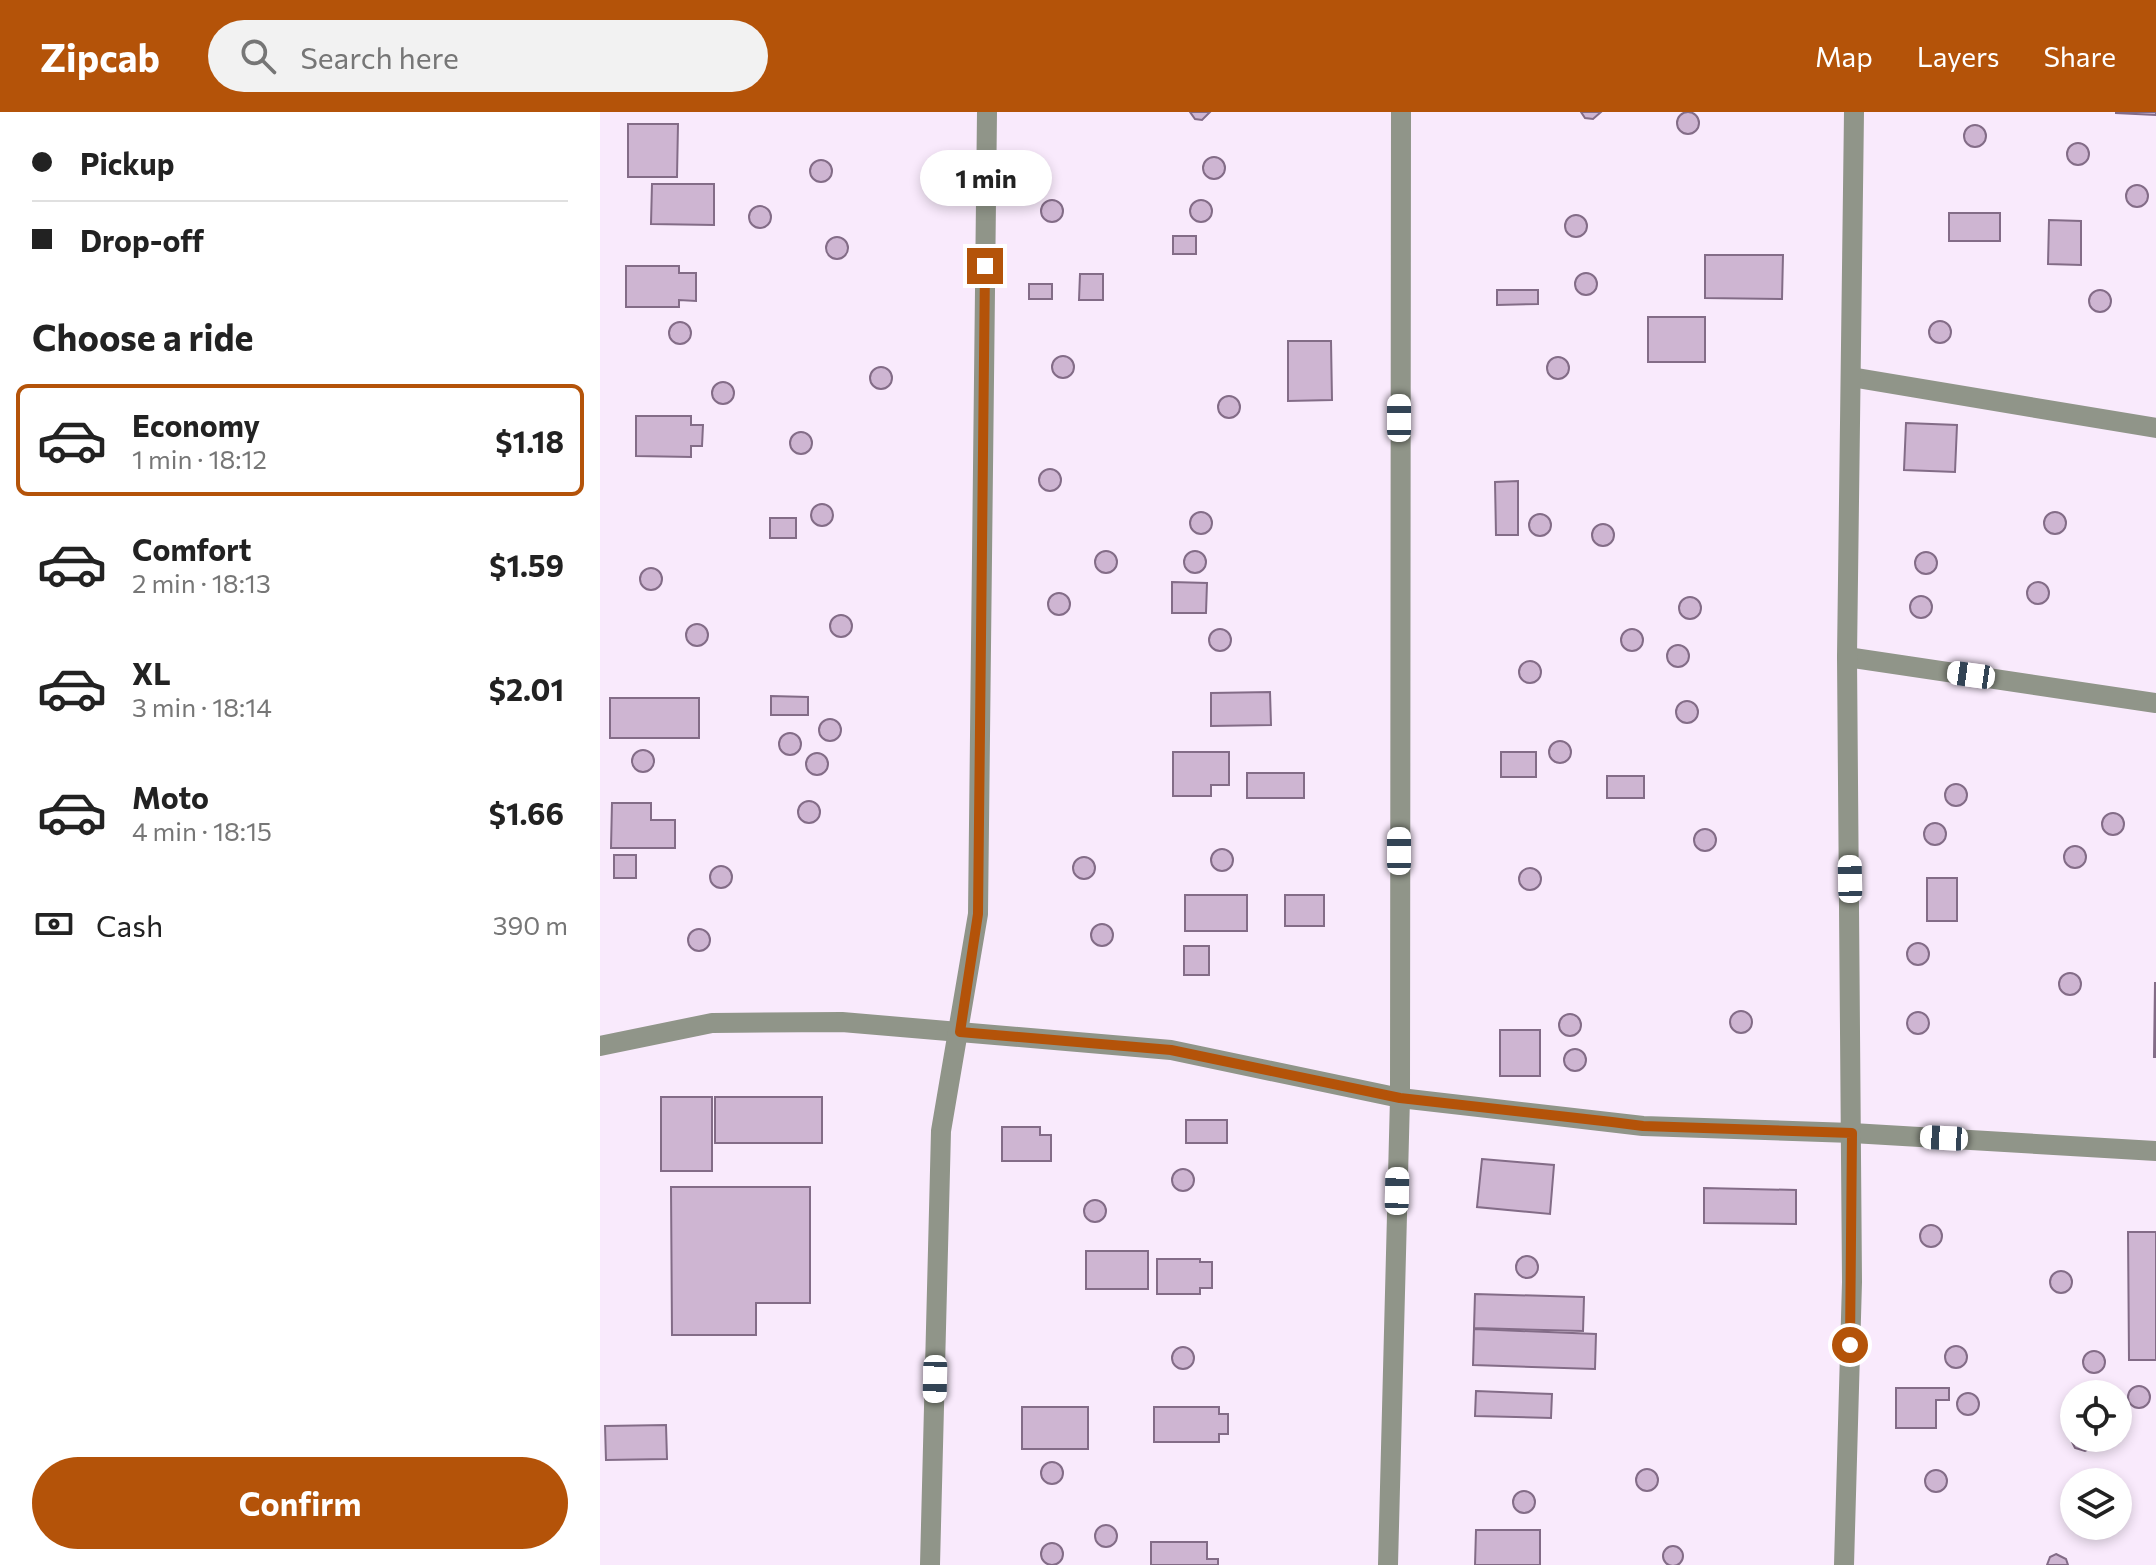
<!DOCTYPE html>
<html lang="en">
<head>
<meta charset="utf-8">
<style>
	:root { --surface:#fff; --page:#f2f2f2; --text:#222; --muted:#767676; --line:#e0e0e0; --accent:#b45309 }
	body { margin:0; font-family:Commissioner,sans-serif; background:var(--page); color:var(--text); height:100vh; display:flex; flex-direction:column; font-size:30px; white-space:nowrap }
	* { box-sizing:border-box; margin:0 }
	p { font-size:26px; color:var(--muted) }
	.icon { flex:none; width:44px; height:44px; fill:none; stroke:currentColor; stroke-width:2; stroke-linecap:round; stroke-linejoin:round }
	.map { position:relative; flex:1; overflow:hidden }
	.panel { display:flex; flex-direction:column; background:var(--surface); width:600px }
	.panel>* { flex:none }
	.hud { display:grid; align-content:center; height:176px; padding:0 32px; background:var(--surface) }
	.tools { position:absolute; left:1460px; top:1268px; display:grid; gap:16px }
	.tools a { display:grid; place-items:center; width:72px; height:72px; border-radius:50%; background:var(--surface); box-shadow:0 4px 12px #0003; font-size:40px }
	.end { position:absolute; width:36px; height:36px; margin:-18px; border:10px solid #b45309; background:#fff; box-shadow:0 0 0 4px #fff }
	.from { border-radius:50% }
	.bubble { position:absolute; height:56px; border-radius:28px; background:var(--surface); box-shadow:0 4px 12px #0003; font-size:26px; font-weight:700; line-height:56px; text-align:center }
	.car { position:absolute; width:24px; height:48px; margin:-24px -12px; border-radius:10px; box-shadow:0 0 6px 2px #0007; background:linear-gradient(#fff 24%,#345 0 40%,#fff 0 76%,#345 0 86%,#fff 0) }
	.hud b { display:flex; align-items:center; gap:28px; height:76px; font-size:30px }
	.hud b+b { border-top:2px solid var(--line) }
	.hud i { width:20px; height:20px; background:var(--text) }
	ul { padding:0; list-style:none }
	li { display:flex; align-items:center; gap:24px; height:112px; margin:0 16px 12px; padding:0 16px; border:4px solid transparent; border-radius:12px }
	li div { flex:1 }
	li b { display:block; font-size:30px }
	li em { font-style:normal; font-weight:700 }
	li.on { border-color:var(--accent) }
	li>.icon { width:72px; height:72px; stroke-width:1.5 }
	h2 { padding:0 32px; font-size:36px; line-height:96px }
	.pay { display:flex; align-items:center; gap:20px; height:88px; padding:0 32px; font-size:30px }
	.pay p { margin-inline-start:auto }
	.action { display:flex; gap:16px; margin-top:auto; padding:16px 32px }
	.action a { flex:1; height:92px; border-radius:48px; background:var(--accent); color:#fff; font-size:32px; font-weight:700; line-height:92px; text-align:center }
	header { display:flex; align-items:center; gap:48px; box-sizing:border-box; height:112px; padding:0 40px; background:var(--accent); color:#fff }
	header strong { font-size:38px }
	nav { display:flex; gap:44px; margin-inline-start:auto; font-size:28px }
	.search { width:560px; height:72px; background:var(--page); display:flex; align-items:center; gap:20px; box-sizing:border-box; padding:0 28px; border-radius:44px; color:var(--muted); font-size:30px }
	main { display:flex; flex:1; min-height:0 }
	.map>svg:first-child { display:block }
</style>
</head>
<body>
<header>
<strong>Zipcab</strong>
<div class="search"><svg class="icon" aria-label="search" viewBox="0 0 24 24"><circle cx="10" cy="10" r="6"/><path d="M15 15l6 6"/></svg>Search here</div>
<nav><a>Map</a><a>Layers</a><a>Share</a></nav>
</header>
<main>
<section class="panel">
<div class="hud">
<b><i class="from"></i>Pickup</b>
<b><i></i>Drop-off</b>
</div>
<h2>Choose a ride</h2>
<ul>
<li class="on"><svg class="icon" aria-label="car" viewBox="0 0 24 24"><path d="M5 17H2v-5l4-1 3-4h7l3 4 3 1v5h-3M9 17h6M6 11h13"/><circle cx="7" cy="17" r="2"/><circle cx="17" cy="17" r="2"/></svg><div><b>Economy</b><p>1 min · 18:12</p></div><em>$1.18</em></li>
<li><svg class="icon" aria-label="car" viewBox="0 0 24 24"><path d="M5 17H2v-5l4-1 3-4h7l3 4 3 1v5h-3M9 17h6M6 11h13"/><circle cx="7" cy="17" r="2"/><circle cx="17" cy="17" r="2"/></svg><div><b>Comfort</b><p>2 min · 18:13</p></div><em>$1.59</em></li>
<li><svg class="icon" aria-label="car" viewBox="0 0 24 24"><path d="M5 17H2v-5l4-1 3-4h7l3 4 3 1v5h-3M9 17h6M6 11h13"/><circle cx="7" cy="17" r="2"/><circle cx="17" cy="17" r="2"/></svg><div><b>XL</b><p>3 min · 18:14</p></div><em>$2.01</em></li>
<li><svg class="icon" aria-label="car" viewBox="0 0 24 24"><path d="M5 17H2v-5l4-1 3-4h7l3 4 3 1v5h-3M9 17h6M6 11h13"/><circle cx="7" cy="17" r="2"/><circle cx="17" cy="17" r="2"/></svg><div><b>Moto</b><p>4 min · 18:15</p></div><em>$1.66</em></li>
</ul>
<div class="pay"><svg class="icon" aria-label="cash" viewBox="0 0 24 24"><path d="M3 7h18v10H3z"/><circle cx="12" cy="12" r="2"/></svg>Cash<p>390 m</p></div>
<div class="action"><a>Confirm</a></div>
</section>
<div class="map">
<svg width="1556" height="1453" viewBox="0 0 1556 1453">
	<rect width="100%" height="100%" fill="#f9eafc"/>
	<!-- building -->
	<g fill="#ceb5d2" stroke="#836c87" stroke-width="2">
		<polygon points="590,0 610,0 602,8 595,7"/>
		<polygon points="1001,0 993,7 985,6 981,0"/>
		<polygon points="1516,0 1556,0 1556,3 1516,1"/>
		<circle cx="1088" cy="11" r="11"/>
		<polygon points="28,12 78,12 77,65 28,65"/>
		<circle cx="1375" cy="24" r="11"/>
		<circle cx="1478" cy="42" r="11"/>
		<circle cx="614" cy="56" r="11"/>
		<circle cx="221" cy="59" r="11"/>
		<polygon points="52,72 114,72 114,113 51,112"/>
		<circle cx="1537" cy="84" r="11"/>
		<circle cx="601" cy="99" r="11"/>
		<circle cx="452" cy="99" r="11"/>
		<circle cx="160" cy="105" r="11"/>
		<rect x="1349" y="101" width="51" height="28"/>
		<circle cx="976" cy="114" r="11"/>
		<polygon points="1449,108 1481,109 1481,153 1448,152"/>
		<rect x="573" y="124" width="23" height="18"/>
		<circle cx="237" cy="136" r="11"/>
		<polygon points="1105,143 1183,143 1182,187 1105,186"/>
		<polygon points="26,154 79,154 79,161 96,161 96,189 79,188 79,195 26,195"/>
		<circle cx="986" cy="172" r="11"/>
		<polygon points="480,162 503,162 503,188 479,188"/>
		<rect x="429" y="172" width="23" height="15"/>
		<polygon points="897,178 938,178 938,192 897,193"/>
		<circle cx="1500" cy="189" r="11"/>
		<rect x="1048" y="205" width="57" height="45"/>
		<circle cx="1340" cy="220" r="11"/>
		<circle cx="80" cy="221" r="11"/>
		<polygon points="688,229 731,229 732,288 688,289"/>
		<circle cx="463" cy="255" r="11"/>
		<circle cx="958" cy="256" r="11"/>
		<circle cx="281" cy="266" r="11"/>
		<circle cx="123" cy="281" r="11"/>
		<circle cx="629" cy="295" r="11"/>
		<polygon points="36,304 91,304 91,313 103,313 102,334 91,334 91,345 36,344"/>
		<polygon points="1306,311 1357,313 1355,360 1304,358"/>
		<circle cx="201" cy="331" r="11"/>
		<circle cx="450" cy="368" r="11"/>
		<polygon points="918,369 918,423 896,423 895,370"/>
		<circle cx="222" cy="403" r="11"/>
		<circle cx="601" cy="411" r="11"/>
		<circle cx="1455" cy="411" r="11"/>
		<circle cx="940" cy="413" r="11"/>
		<rect x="170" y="406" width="26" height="20"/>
		<circle cx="1003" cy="423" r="11"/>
		<circle cx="506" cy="450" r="11"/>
		<circle cx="595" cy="450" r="11"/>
		<circle cx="1326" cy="451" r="11"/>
		<circle cx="51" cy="467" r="11"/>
		<polygon points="572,470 607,471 606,501 572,501"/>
		<circle cx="1438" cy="481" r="11"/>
		<circle cx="459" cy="492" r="11"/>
		<circle cx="1321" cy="495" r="11"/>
		<circle cx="1090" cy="496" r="11"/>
		<circle cx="241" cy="514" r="11"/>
		<circle cx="97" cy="523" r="11"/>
		<circle cx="620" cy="528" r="11"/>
		<circle cx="1032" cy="528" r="11"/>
		<circle cx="1078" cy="544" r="11"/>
		<circle cx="930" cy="560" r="11"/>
		<polygon points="670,580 671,613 611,614 611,581"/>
		<polygon points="171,584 208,585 208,603 171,603"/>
		<rect x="10" y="586" width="89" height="40"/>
		<circle cx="1087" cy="600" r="11"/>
		<circle cx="230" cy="618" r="11"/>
		<circle cx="190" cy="632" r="11"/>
		<circle cx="960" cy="640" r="11"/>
		<circle cx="43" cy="649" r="11"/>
		<polygon points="573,640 629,640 629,673 611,673 611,684 573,684"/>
		<rect x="901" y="640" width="35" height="25"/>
		<circle cx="217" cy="652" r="11"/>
		<rect x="647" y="661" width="57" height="25"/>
		<rect x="1007" y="664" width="37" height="22"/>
		<circle cx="1356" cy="683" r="11"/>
		<circle cx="209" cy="700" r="11"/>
		<polygon points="12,691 51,691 51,708 75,708 75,736 11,736"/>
		<circle cx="1513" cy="712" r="11"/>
		<circle cx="1335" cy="722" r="11"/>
		<circle cx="1105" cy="728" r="11"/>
		<circle cx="1475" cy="745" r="11"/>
		<circle cx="622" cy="748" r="11"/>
		<rect x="14" y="743" width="22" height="23"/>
		<circle cx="484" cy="756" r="11"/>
		<circle cx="121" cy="765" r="11"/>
		<circle cx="930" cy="767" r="11"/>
		<rect x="1327" y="766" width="30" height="43"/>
		<rect x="585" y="783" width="62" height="36"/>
		<rect x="685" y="783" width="39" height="31"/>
		<circle cx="502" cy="823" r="11"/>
		<circle cx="99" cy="828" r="11"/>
		<circle cx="1318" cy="842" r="11"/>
		<rect x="584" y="834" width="25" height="29"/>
		<circle cx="1470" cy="872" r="11"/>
		<polygon points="1555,871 1556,871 1556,945 1554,945"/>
		<circle cx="1141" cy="910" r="11"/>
		<circle cx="1318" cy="911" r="11"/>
		<circle cx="970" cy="913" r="11"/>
		<rect x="900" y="918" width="40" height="46"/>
		<circle cx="975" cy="948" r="11"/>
		<rect x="61" y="985" width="51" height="74"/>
		<rect x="115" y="985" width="107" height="46"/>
		<rect x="586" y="1008" width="41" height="23"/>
		<polygon points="402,1015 440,1015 440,1023 451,1023 451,1049 402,1049"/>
		<polygon points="882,1047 954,1053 950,1102 877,1095"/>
		<circle cx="583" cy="1068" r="11"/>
		<polygon points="71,1075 210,1075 210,1191 156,1191 156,1223 72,1223"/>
		<polygon points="1104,1076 1196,1078 1196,1112 1104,1111"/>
		<circle cx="495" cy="1099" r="11"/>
		<circle cx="1331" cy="1124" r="11"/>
		<polygon points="1528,1120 1556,1120 1556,1248 1529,1248"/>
		<rect x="486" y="1139" width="62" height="38"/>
		<circle cx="927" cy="1155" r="11"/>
		<polygon points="557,1147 600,1147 600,1150 612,1150 612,1176 600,1176 600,1182 557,1182"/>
		<circle cx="1461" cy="1170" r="11"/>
		<polygon points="875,1182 984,1185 983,1219 874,1216"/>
		<polygon points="874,1217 996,1222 995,1257 873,1253"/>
		<circle cx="1356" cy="1245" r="11"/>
		<circle cx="583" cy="1246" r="11"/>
		<circle cx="1494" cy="1250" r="11"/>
		<circle cx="1539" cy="1285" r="11"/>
		<polygon points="1296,1276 1349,1276 1349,1288 1336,1288 1336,1316 1296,1316"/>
		<polygon points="876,1279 952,1282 951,1306 875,1304"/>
		<circle cx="1368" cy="1292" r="11"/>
		<rect x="422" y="1295" width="66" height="42"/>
		<polygon points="554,1295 619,1295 619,1302 628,1302 628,1322 619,1322 619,1330 554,1330"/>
		<polygon points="66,1313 67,1347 6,1348 5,1314"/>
		<polygon points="1474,1323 1474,1326 1493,1326 1491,1336 1485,1339 1475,1336 1472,1330"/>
		<circle cx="452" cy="1361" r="11"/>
		<circle cx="1047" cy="1368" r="11"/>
		<circle cx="1336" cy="1369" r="11"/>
		<circle cx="924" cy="1390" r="11"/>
		<circle cx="506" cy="1424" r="11"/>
		<polygon points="876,1418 940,1418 940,1453 875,1453"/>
		<polygon points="551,1430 607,1430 607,1447 618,1447 618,1453 551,1453"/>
		<circle cx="452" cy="1442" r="11"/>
		<circle cx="1073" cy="1444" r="10"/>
		<polygon points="1456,1442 1466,1447 1468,1453 1447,1453 1450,1445"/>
	</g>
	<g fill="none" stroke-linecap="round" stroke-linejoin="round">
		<!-- minor -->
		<g stroke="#909589" stroke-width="20">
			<polyline points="1251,265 1556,316"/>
			<polyline points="1247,545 1556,591"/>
			<polyline points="0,934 112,911 242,910 571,938 800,986 1043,1014 1252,1021 1556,1039"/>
			<polyline points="330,1453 341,1019 378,802 387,0"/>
			<polyline points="788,1453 800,986 801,0"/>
			<polyline points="1244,1453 1252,1170 1247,545 1254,0"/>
		</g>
	</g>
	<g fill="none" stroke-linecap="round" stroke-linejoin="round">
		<!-- route -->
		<polyline stroke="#b45309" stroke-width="10" points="385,154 378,802 360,920 571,938 800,986 1012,1010 1043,1014 1252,1021 1250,1233"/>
	</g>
</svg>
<div class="tools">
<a><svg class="icon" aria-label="locate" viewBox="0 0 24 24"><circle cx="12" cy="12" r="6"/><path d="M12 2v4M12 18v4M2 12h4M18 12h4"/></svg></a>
<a><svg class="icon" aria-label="layers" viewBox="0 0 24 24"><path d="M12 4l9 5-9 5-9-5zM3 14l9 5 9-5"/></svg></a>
</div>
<i class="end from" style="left:1250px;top:1233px"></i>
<i class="end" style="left:385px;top:154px"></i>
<div class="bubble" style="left:320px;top:38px;width:132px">1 min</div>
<i class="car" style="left:799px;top:306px;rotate:0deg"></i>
<i class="car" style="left:1371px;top:563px;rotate:278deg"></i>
<i class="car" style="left:799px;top:739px;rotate:0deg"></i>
<i class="car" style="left:1250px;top:767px;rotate:359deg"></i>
<i class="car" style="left:1344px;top:1026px;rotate:273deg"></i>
<i class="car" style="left:797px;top:1079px;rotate:1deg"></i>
<i class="car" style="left:335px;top:1267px;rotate:181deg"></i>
</div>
</main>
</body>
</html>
